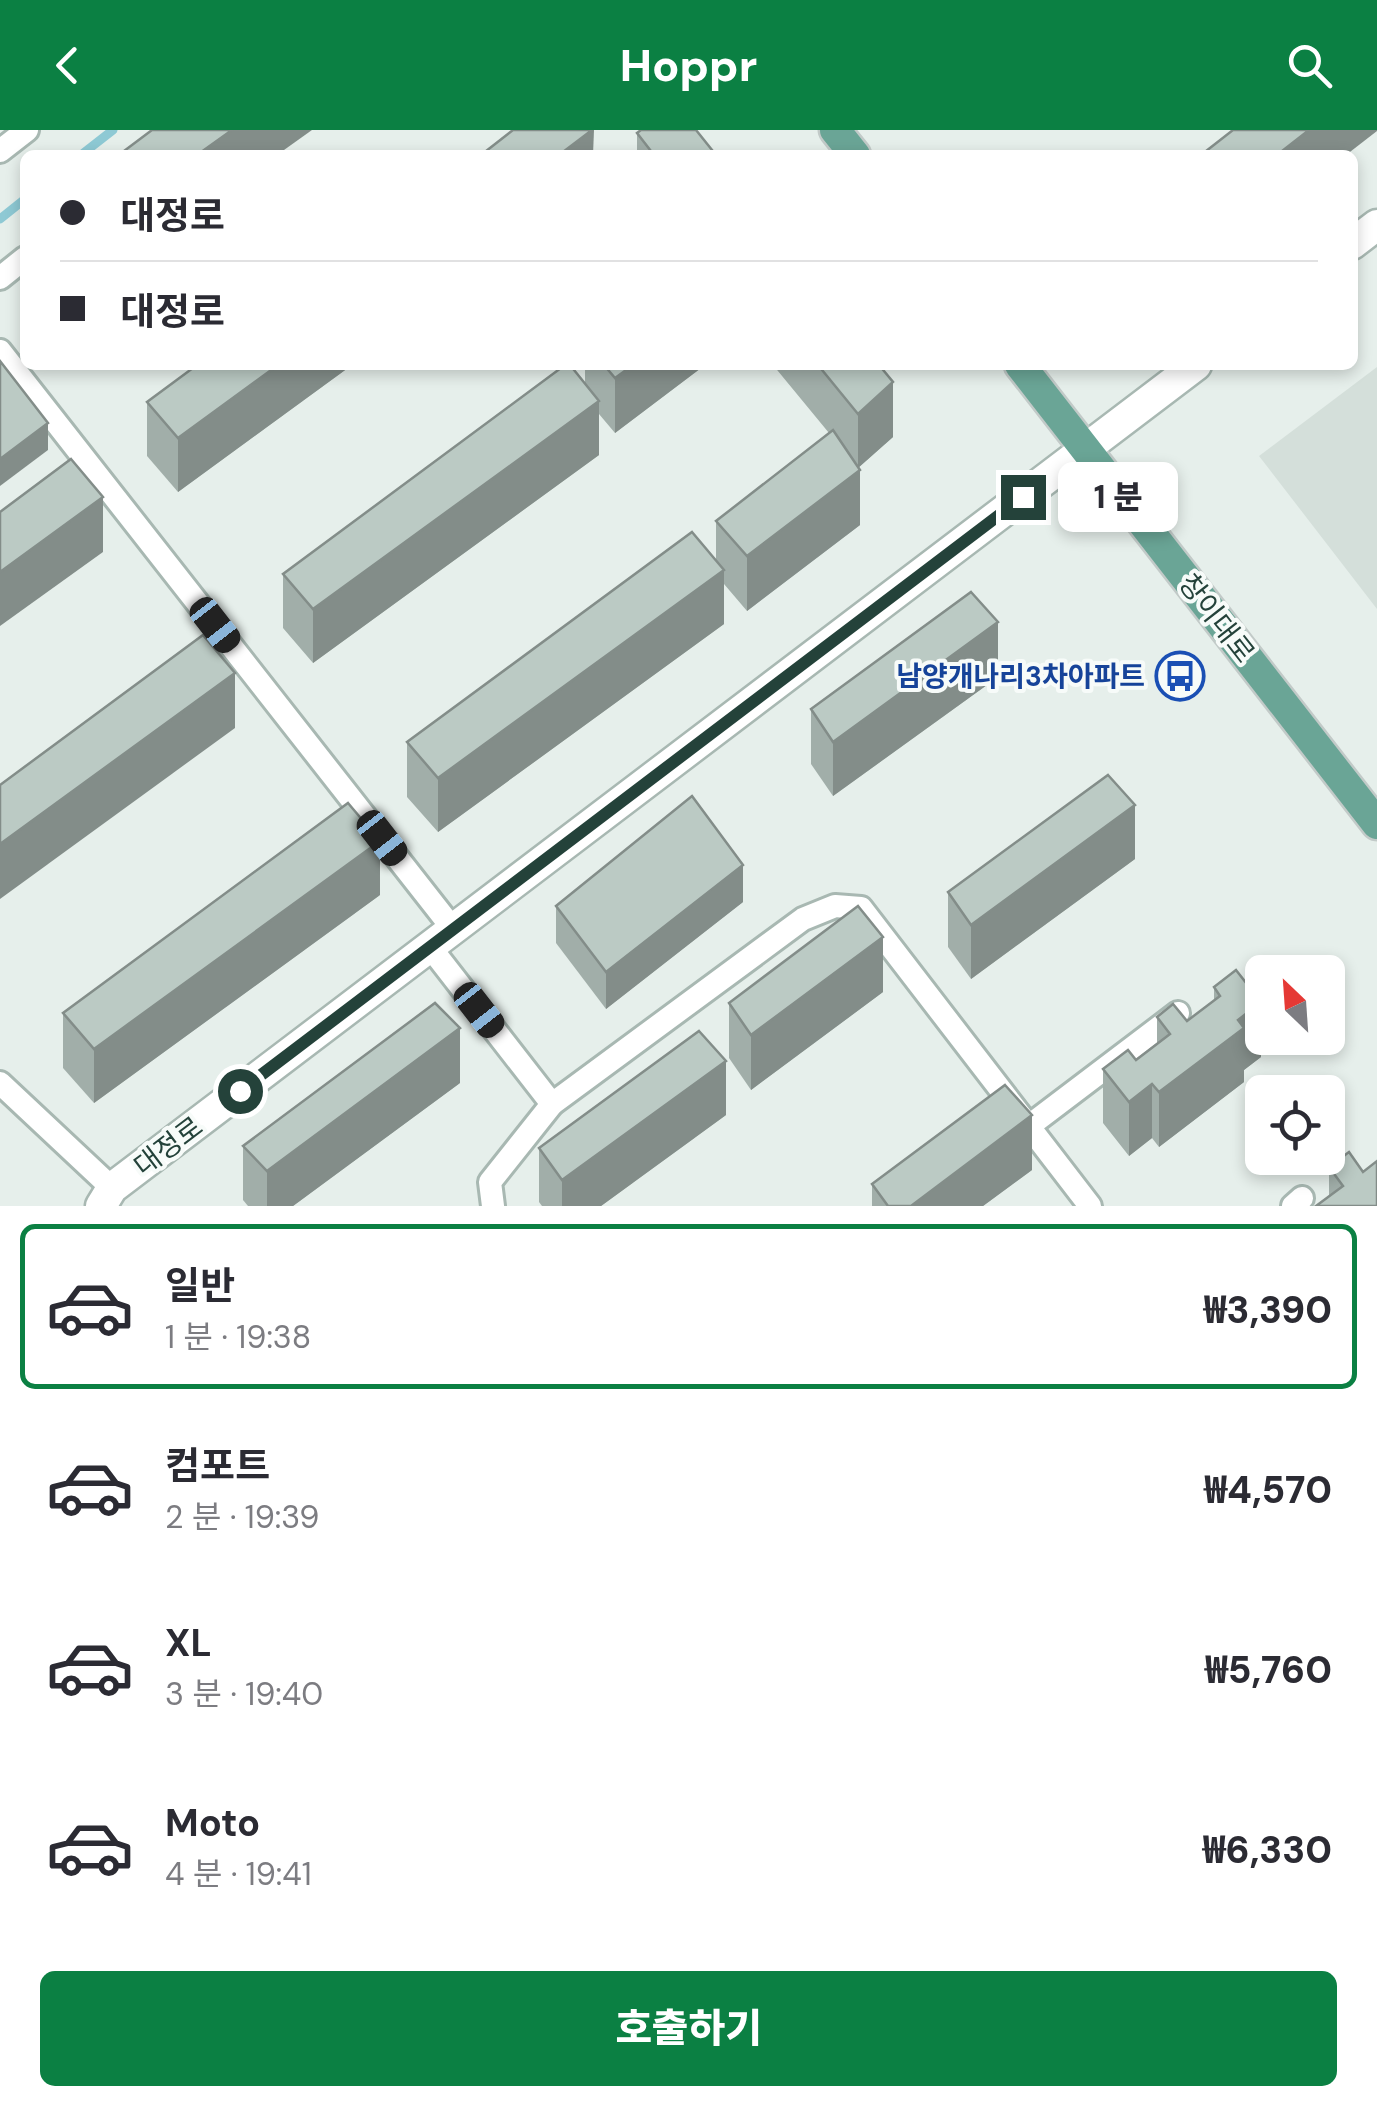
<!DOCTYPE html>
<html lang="ko">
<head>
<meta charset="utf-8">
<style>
	:root { --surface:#fff; --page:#f7f7f7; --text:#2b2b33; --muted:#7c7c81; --line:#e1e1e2; --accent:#0b8043 }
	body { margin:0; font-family:"DM Sans","Noto Sans KR",sans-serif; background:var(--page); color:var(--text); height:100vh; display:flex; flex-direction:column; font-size:38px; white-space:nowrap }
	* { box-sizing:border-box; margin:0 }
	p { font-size:32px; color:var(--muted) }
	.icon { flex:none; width:55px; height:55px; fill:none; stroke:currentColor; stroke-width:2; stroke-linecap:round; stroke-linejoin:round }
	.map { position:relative; height:1076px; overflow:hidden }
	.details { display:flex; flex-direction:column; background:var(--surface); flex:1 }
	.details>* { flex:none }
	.top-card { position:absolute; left:20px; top:20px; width:1338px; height:220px; border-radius:15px; box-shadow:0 5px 15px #0003; display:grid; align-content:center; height:220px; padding:0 40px; background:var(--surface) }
	.needle { width:65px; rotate:335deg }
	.controls { position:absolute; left:1245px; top:825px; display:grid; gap:20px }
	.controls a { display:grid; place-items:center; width:100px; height:100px; border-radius:15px; background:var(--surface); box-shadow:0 5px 15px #0003; font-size:50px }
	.end { position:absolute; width:45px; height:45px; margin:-22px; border:12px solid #24423a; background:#fff; box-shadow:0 0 0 5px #fff }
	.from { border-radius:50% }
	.bubble { position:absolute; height:70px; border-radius:15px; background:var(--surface); box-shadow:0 5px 15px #0003; font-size:32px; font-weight:800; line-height:70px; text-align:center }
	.car { position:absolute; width:30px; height:60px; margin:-30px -15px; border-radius:12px; box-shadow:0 0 8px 2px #0007; background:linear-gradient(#222 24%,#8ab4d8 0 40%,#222 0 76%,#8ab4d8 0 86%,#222 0) }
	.top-card b { display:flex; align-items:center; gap:35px; height:95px; font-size:38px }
	.top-card b+b { border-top:2px solid var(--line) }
	.top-card i { width:25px; height:25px; background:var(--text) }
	ul { padding:18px 0 0; list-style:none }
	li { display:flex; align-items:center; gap:30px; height:165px; margin:0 20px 15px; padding:0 20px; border:5px solid transparent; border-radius:15px }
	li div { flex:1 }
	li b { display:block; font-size:38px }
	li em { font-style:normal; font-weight:800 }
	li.active { border-color:var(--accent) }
	li>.icon { width:90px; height:90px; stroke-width:1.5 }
	.cta { display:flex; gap:20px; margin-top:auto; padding:20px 40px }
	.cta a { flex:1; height:115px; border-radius:15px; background:var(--accent); color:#fff; font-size:40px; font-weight:800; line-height:115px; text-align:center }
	header { display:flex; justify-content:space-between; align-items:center; height:130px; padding:0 40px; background:var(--accent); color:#fff; font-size:45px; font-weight:800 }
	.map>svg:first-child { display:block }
</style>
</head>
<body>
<header><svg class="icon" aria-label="back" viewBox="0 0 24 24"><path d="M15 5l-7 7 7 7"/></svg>Hoppr<svg class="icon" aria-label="search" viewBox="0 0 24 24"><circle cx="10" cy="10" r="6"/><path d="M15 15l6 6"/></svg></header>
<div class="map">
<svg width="1377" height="1076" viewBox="0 0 1377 1076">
	<rect width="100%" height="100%" fill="#e6efeb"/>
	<!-- built -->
	<polygon fill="#d4dfda" points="1377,237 1377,479 1259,326"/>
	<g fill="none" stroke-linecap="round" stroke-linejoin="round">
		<!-- stream -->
		<g stroke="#8ec9d4" stroke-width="9">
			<polyline points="81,25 113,0"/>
			<polyline points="0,89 25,69"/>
		</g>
		<!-- minor casing -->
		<g stroke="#a8b8b2" stroke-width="28">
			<g id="minor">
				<polyline points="0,21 27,0"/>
				<polyline points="0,148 25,128"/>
				<polyline points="0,221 453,799"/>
				<polyline points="430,817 552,974 490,1052 493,1076"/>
				<polyline points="0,953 112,1058"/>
				<polyline points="552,974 803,789 835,776 861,778 1090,1076"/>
				<polyline points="1029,996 1178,883"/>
				<polyline points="1293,1076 1302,1068"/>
			</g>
		</g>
		<!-- tertiary casing -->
		<g stroke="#a8b8b2" stroke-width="35">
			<g id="tertiary">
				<polyline points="1352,114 1377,95"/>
				<polyline points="101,1076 112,1058 1196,235"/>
			</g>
		</g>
		<!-- primary casing -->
		<g stroke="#c2cac8" stroke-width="35">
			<g id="primary">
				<polyline points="835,0 855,25"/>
				<polyline points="1020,235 1377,694"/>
			</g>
		</g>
		<!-- minor -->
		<use href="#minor" stroke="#fff" stroke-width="22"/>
		<!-- tertiary -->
		<use href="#tertiary" stroke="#fff" stroke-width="30"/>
		<!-- primary -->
		<use href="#primary" stroke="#6aa596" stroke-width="30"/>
	</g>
	<!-- wall -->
	<g fill="#a1aea9">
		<polygon points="637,3 716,25 637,25"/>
		<polygon points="197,235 352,235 178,362 147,326 147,272"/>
		<polygon points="585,235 705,235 615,303 599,284 599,325 313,533 283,498 283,444 585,253"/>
		<polygon points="773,235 879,235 893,307 858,338 860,395 747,481 724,454 724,494 438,702 407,667 407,612 716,430 716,391 829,303"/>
		<polygon points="998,547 833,666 811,634 811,579"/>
		<polygon points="1135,729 971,849 948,817 948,762"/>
		<polygon points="380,765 94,973 63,938 63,883"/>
		<polygon points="743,772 606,879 556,813 556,776"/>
		<polygon points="1214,857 1261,927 1244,940 1244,952 1159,1017 1152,1008 1129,1026 1103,993 1103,939 1136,930 1157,914 1157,887 1187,891 1214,871"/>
		<polygon points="883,862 751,960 729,928 729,873"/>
		<polygon points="460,953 293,1076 248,1076 243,1070 243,1016"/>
		<polygon points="726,985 601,1076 542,1076 539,1072 539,1018"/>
		<polygon points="1329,1037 1363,1042 1329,1066"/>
		<polygon points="1032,1040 983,1076 872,1076 872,1054"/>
	</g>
	<!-- shaded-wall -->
	<g fill="#838d89">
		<polygon points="232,0 312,0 277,25 197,25"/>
		<polygon points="591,0 594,0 593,25 559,25"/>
		<polygon points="1309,0 1377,0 1377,1 1346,25 1277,25"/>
		<polygon points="278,235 352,235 178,362 178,308"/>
		<polygon points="633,235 705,235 615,303 615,248"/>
		<polygon points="893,252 893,307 858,338 858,284"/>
		<polygon points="599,271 599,325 313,533 313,479"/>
		<polygon points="48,293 48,320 0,356 0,329"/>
		<polygon points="860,340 860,395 747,481 747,426"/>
		<polygon points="103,367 103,422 0,496 0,442"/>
		<polygon points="724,440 724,494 438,702 438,648"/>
		<polygon points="998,492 998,547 833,666 833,612"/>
		<polygon points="235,543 235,598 0,769 0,714"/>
		<polygon points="1135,675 1135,729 971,849 971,795"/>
		<polygon points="380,711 380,765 94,973 94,919"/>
		<polygon points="743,735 743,772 606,879 606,842"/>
		<polygon points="883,807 883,862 751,960 751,905"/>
		<polygon points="1261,872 1261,927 1244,940 1244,952 1159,1017 1159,962 1238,890"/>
		<polygon points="460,898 460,953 293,1076 267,1076 267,1041"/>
		<polygon points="726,931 726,985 601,1076 562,1076 562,1050"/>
		<polygon points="1152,954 1152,1008 1129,1026 1129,972"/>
		<polygon points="1032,985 1032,1040 983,1076 911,1076"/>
	</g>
	<!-- building -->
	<g fill="#bbcac4" stroke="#838d89" stroke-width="2.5">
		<polygon points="152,0 232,0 197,25 120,24"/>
		<polygon points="513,0 592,0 559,25 481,25"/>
		<polygon points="641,0 696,0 716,25 654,25 637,3"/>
		<polygon points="1233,0 1309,0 1277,25 1201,25"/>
		<polygon points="0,231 48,293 0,329"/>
		<polygon points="197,235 278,235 178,308 147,272"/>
		<polygon points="565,235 570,235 599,271 313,479 283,444"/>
		<polygon points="604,235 633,235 615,248"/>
		<polygon points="818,235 879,235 893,252 858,284"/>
		<polygon points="833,300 860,340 747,426 716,391"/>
		<polygon points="71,329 103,367 0,442 0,382"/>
		<polygon points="692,402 724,440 438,648 407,612"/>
		<polygon points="971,462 998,492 833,612 811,579"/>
		<polygon points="203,505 235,543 0,714 0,655"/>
		<polygon points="1108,645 1135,675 971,795 948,762"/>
		<polygon points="692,666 743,735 606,842 556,776"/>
		<polygon points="348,673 380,711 94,919 63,883"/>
		<polygon points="858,776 883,807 751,905 729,873"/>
		<polygon points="1236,840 1261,872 1238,890 1244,898 1159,962 1152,954 1129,972 1103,939 1128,920 1136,930 1170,904 1157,887 1173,874 1187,891 1220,866 1214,857"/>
		<polygon points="435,873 460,898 267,1041 243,1016"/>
		<polygon points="699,901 726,931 562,1050 539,1018"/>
		<polygon points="1005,955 1032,985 911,1076 888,1076 872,1054"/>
		<polygon points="1349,1022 1363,1042 1377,1031 1377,1076 1316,1076 1343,1056 1329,1037"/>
	</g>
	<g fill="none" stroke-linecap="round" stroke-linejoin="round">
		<!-- route -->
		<polyline stroke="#24423a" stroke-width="12" points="240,961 1023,367"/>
	</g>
	<!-- icons -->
	<defs>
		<g id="bus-ring" transform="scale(2.5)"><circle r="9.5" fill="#f7fbf9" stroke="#1a4fb4" stroke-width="1.5"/><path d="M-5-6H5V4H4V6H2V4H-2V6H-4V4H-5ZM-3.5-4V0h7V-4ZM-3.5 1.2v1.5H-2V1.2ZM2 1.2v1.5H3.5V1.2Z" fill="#1a4fb4"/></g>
	</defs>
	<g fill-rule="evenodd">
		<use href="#bus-ring" x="1180" y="546"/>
	</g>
	<g text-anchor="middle" stroke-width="8" stroke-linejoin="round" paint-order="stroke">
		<!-- street labels -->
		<g font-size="28" fill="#24423a" stroke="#f7fbf9">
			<text transform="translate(1217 488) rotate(52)" y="10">창이대로</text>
			<text transform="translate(168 1016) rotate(-37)" y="10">대정로</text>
		</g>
		<!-- transit labels -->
		<g font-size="28" font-weight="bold" fill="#164399" stroke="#f7fbf9" text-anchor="end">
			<text x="1145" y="556">남양개나리3차아파트</text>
		</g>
	</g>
</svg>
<div class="controls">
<a><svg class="needle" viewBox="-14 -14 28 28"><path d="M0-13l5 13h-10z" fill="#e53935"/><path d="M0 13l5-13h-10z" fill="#7c7c81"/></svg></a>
<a><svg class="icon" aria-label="locate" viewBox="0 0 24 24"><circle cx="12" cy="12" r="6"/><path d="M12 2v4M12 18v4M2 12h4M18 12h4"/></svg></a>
</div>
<i class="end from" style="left:240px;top:961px"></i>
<i class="end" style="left:1023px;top:367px"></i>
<div class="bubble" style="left:1058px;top:332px;width:120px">1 분</div>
<i class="car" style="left:215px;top:495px;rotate:142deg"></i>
<i class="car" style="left:382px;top:708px;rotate:142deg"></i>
<i class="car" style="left:479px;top:880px;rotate:142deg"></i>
<div class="top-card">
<b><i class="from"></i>대정로</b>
<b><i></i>대정로</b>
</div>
</div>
<section class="details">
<ul>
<li class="active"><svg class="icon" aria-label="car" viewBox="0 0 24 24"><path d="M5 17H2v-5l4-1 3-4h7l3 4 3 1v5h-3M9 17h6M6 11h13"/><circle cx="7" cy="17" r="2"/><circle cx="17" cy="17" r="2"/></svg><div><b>일반</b><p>1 분 · 19:38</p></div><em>₩3,390</em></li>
<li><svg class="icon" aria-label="car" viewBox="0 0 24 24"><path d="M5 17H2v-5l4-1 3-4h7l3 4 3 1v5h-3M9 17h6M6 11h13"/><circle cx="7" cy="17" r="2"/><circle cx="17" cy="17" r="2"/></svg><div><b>컴포트</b><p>2 분 · 19:39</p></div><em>₩4,570</em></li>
<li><svg class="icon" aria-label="car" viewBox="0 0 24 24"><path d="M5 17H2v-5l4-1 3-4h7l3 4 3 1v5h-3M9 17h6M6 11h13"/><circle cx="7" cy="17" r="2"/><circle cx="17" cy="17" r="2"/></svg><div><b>XL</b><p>3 분 · 19:40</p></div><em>₩5,760</em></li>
<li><svg class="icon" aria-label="car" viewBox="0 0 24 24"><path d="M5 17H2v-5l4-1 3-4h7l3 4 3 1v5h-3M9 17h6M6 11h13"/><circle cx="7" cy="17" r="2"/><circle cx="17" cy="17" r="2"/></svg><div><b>Moto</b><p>4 분 · 19:41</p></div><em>₩6,330</em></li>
</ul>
<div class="cta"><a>호출하기</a></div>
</section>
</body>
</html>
